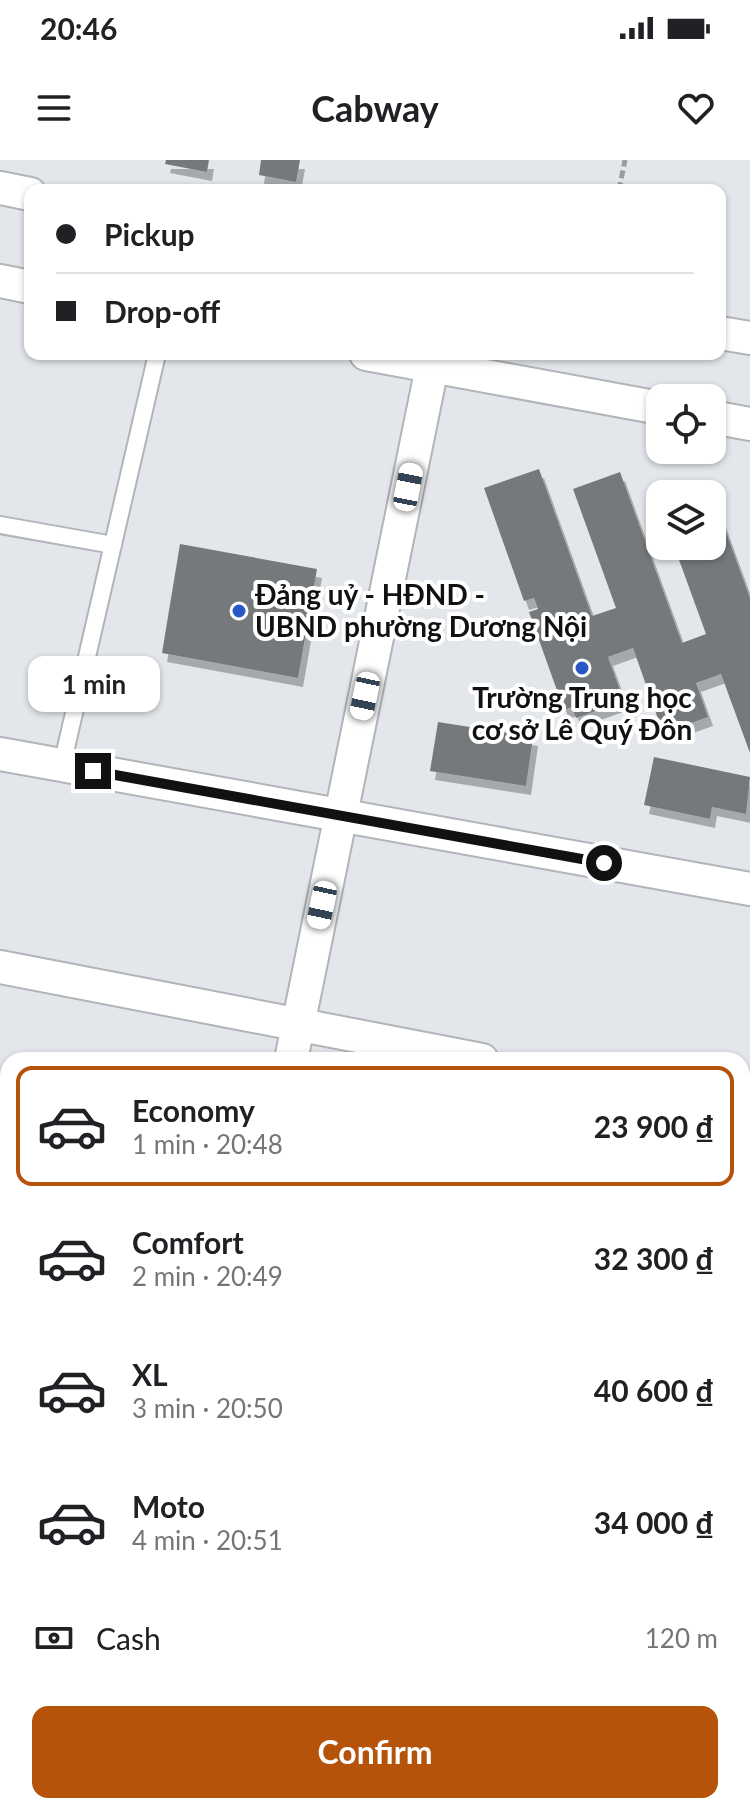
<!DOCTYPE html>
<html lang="en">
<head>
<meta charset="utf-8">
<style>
	:root { --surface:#fff; --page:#f6f6f6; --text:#202124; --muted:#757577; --line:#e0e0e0; --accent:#b45309 }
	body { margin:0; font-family:Lato,sans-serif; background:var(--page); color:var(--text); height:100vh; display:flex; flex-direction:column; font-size:30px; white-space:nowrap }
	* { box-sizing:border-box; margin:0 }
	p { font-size:26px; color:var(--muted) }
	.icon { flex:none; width:44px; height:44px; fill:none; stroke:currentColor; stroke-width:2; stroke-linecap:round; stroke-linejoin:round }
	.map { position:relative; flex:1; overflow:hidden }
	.panel { position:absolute; left:0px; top:892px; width:750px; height:762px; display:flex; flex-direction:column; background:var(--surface); border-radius:24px 24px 0 0; box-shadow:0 2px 6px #0004 }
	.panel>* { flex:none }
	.banner { position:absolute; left:24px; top:24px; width:702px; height:176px; border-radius:16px; box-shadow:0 2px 6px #0004; display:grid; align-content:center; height:176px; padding:0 32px; background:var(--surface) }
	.controls { position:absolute; left:646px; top:224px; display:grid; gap:16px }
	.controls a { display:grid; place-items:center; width:80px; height:80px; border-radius:16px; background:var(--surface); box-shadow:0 2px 6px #0004; font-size:40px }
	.end { position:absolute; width:36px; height:36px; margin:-18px; border:10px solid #101112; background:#fff; box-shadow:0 0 0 4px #fff }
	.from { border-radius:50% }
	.bubble { position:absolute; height:56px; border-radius:16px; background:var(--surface); box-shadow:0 2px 6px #0004; font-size:26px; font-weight:700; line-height:56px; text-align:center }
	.car { position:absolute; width:24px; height:48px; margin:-24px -12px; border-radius:10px; box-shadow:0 0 6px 2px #0007; background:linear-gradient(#fff 24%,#345 0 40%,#fff 0 76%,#345 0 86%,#fff 0) }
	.banner b { display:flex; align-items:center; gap:28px; height:76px; font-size:30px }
	.banner b+b { border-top:2px solid var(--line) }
	.banner i { width:20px; height:20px; background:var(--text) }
	ul { padding:14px 0 0; list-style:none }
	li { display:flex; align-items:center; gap:24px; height:120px; margin:0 16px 12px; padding:0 16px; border:4px solid transparent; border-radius:16px }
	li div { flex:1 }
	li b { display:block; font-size:30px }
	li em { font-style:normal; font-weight:700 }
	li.active { border-color:var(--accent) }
	li>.icon { width:72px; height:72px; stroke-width:1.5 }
	.pay { display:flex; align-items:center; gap:20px; height:88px; padding:0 32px; font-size:30px }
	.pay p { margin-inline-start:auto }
	.button { display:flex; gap:16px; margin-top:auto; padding:16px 32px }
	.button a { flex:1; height:92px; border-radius:16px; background:var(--accent); color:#fff; font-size:32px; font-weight:700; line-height:92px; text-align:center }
	.status { display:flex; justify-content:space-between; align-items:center; height:56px; padding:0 40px; background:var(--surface); direction:ltr }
	.status svg { height:22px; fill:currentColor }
	header { display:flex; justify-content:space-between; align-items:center; height:104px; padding:0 32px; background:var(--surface); font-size:36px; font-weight:700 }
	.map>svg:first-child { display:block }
</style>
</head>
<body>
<div class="status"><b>20:46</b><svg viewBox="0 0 49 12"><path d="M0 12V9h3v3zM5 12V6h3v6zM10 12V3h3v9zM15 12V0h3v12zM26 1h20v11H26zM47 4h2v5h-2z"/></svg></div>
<header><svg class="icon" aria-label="menu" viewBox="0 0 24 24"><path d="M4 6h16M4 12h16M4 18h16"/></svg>Cabway<svg class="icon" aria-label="heart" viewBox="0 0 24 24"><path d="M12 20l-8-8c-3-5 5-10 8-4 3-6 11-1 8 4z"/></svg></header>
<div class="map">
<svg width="750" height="1653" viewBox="0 0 750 1653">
	<defs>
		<filter id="shadow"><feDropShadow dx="5" dy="9" stdDeviation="0" flood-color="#0004"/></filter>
	</defs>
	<rect width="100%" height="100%" fill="#e3e6ea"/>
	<!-- building -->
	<g fill="#76797c" filter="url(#shadow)">
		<polygon points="166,0 209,0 207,12 165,4"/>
		<polygon points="261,0 300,0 296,22 259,15"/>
		<polygon points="539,309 592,456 616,448 573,329 620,312 682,483 706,474 674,386 712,386 712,334 750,438 750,593 721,514 696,523 708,557 663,573 633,488 608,497 624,541 576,558 572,547 564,550 529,452 538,449 534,438 524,441 484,328"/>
		<polygon points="180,384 317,409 298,518 162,493"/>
		<polygon points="438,562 533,577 526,626 430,611"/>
		<polygon points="654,597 750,617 746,654 712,647 710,659 644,645"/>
	</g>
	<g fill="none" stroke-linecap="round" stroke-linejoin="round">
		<!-- lane casing -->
		<g stroke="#b1b4b8" stroke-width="20">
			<g id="lane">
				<polyline points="0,365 113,385"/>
				<polyline points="62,605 157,194"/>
				<polyline points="231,1646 234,1653"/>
			</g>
		</g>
		<!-- street casing -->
		<g stroke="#b1b4b8" stroke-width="36">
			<g id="street">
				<polyline points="0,28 30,34"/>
				<polyline points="0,121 30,127"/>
				<polyline points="720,173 750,178"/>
				<polyline points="366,194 660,248"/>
				<polyline points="712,257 750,264"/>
				<polyline points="0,594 750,729"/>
				<polyline points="0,807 482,900"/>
				<polyline points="291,900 432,207"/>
				<polyline points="742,950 750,951"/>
				<polyline points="0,1089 8,1091"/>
				<polyline points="742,1226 750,1227"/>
			</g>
		</g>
		<!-- secondary casing -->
		<g stroke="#b1b4b8" stroke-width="48">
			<g id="secondary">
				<polyline points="0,1355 8,1357"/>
				<polyline points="0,1437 8,1439"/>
				<polyline points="742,1488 750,1490"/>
				<polyline points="742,1569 750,1571"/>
			</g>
		</g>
		<!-- path -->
		<polyline stroke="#9a9c9f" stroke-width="5" stroke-dasharray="8 4" stroke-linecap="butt" points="619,30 625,0"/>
		<!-- lane -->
		<use href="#lane" stroke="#fff" stroke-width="16"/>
		<!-- street -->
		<use href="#street" stroke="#fff" stroke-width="32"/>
		<!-- secondary -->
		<use href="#secondary" stroke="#f9dfc7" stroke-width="44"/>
	</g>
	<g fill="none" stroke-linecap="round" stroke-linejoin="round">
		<!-- route -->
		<polyline stroke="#101112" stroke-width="10" points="93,611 604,703"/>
	</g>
	<!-- markers -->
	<g fill="#2858c6" stroke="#fff" stroke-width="3">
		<circle cx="239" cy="451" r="8"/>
		<circle cx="582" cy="508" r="8"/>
	</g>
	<g text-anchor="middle" stroke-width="8" stroke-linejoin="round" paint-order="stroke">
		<!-- poi labels -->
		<g font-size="28" font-weight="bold" fill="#101112" stroke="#fff" text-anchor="start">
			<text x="255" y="445">Đảng uỷ - HĐND -<tspan x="255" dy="32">UBND phường Dương Nội</tspan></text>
			<text x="582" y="548" text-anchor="middle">Trường Trung học<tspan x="582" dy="32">cơ sở Lê Quý Đôn</tspan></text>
		</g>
	</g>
</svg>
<div class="controls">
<a><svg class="icon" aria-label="locate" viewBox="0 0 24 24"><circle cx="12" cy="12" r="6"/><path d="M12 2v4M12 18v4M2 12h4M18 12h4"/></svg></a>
<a><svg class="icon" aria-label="layers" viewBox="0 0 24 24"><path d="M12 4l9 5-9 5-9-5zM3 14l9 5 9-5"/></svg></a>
</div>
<i class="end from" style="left:604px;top:703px"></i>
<i class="end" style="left:93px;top:611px"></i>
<div class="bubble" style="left:28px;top:496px;width:132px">1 min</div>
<i class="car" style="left:408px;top:327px;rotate:11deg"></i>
<i class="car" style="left:365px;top:536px;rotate:192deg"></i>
<i class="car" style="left:322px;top:745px;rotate:192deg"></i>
<div class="banner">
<b><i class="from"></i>Pickup</b>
<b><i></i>Drop-off</b>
</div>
<section class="panel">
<ul>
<li class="active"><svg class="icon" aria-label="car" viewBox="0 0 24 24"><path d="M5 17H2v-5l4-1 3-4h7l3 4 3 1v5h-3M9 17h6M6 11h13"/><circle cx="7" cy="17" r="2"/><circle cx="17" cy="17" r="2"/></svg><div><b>Economy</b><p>1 min · 20:48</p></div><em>23 900 ₫</em></li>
<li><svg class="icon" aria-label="car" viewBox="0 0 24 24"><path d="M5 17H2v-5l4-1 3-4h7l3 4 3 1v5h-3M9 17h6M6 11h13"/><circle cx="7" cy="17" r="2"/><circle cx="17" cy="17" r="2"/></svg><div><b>Comfort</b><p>2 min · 20:49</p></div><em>32 300 ₫</em></li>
<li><svg class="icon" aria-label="car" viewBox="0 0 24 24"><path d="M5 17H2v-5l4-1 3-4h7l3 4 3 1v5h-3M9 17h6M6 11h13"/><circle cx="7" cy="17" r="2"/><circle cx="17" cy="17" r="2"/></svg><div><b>XL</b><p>3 min · 20:50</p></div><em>40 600 ₫</em></li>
<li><svg class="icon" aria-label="car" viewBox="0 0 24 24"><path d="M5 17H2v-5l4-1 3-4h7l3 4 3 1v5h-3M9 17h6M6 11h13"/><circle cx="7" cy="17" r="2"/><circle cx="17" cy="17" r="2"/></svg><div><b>Moto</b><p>4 min · 20:51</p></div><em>34 000 ₫</em></li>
</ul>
<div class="pay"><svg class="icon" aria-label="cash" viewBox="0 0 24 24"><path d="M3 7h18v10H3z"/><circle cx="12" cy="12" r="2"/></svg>Cash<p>120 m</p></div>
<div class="button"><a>Confirm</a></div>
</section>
</div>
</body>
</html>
